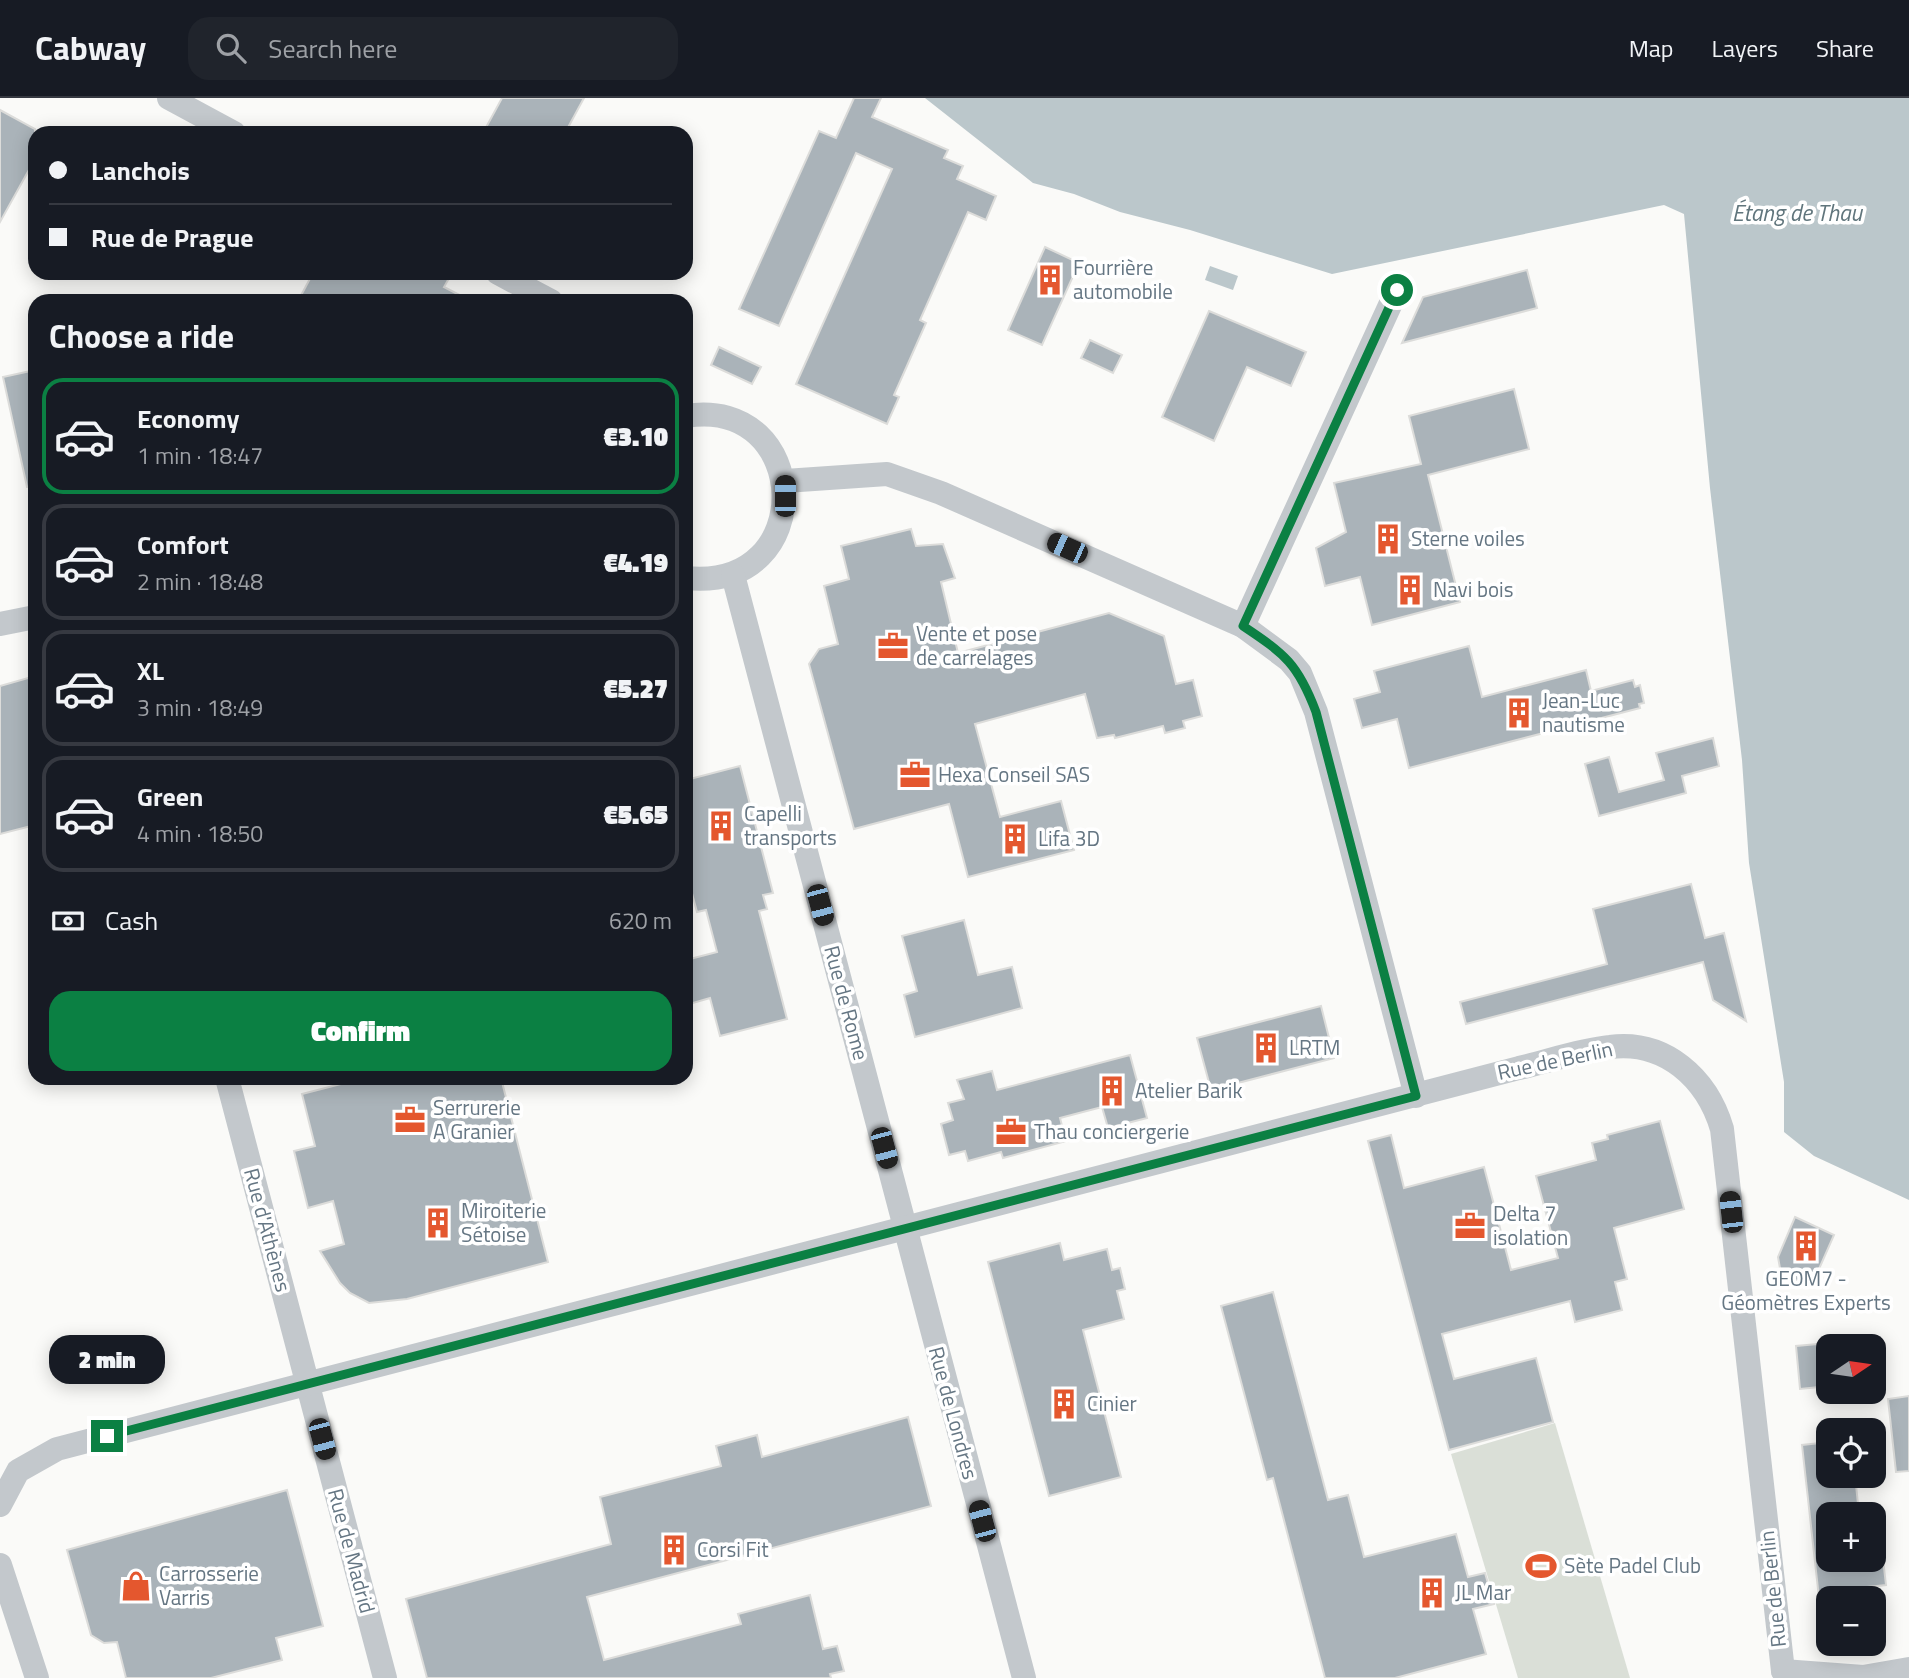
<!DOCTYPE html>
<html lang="en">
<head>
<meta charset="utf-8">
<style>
	:root { --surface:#171b24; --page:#20242c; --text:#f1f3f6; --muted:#9ea1a6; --line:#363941; --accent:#0b8043 }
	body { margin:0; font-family:"Titillium Web",sans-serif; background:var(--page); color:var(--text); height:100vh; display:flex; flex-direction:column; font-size:26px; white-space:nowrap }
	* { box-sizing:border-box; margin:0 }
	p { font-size:23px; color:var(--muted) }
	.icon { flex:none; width:38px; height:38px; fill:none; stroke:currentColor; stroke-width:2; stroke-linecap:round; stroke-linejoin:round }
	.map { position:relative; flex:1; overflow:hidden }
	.panel { position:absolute; left:28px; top:196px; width:665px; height:791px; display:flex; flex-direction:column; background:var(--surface); border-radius:21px; box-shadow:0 4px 18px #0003 }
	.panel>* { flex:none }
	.guide { position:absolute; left:28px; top:28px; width:665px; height:154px; border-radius:21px; box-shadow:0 4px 18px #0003; display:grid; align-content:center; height:154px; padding:0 21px; background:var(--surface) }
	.needle { width:46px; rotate:77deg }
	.controls { position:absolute; left:1816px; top:1236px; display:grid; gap:14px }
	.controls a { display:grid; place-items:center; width:70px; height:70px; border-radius:14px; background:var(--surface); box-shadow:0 4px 18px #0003; font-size:35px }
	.end { position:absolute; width:32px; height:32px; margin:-16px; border:9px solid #0b8043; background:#fff; box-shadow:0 0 0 4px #fff }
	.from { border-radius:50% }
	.bubble { position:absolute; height:49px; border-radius:21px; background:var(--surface); box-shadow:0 4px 18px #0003; font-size:23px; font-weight:800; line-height:49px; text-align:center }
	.car { position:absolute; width:21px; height:42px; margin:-21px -10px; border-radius:9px; box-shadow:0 0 5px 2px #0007; background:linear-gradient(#222 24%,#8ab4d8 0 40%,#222 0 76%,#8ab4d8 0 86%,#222 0) }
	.guide b { display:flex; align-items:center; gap:24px; height:66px; font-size:26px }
	.guide b+b { border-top:2px solid var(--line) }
	.guide i { width:18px; height:18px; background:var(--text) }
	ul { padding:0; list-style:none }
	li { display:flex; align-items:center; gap:21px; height:116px; margin:0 14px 10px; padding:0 7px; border:4px solid var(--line); border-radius:21px }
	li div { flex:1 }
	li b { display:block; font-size:26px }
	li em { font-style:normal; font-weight:800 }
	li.on { border-color:var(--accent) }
	li>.icon { width:63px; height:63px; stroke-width:1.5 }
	h2 { padding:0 21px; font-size:32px; line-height:84px }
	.pay { display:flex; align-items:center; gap:18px; height:77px; padding:0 21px; font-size:26px }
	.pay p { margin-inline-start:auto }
	.action { display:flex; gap:14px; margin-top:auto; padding:14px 21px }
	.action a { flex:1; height:80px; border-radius:21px; background:var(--accent); color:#fff; font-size:28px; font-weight:800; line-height:80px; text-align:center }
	header { display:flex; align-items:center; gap:42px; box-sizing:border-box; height:98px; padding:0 35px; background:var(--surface); border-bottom:2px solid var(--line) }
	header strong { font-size:33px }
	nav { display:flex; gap:38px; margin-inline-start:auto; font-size:24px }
	.search { width:490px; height:63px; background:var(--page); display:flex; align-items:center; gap:18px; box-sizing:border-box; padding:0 24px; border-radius:21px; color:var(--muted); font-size:26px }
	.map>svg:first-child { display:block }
</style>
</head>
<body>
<header>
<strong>Cabway</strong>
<div class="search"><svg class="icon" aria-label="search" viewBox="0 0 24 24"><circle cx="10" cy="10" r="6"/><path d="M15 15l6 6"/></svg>Search here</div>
<nav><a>Map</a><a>Layers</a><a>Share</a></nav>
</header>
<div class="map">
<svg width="1909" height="1580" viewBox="0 0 1909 1580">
	<rect width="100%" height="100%" fill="#fafaf8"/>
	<!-- green -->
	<polygon fill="#dadfd7" points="1555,1325 1630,1580 1518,1580 1451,1356"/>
	<!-- water -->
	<g fill="#bbc7cb">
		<polygon points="925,0 1909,0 1909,1102 1814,1058 1784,1034 1784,984 1749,765 1742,662 1710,390 1684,116 1664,107 1332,176 1190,132 1120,114 1074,96 1033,85"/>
		<polygon points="1210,168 1238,178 1233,192 1205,182"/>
	</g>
	<!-- building -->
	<g fill="#aab3b9" stroke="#dcdcda" stroke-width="2">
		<polygon points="502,0 584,0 565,35 483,35"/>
		<polygon points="854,0 881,0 872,19 948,52 944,60 963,68 957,81 996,98 986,122 968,114 920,222 926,225 894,297 899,299 887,326 796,286 892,71 856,55 779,228 739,211 819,33 836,40"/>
		<polygon points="0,12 35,31 35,61 0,124"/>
		<polygon points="1045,149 1079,165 1042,247 1008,232"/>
		<polygon points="1527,172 1537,210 1402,245 1423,199"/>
		<polygon points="313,175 452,175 444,189 471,203 298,203"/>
		<polygon points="1209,213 1306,254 1291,288 1247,269 1214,343 1162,319"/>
		<polygon points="1090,242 1122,257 1113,275 1081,260"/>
		<polygon points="719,249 761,269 752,286 711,267"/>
		<polygon points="35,272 35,388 27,389 3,279"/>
		<polygon points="1514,291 1529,351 1428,377 1460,504 1372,527 1360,479 1325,488 1316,450 1346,434 1334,385 1421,366 1409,318"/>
		<polygon points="911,431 916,448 943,446 955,480 941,484 958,555 1109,515 1164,538 1176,586 1193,582 1202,618 1183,623 1185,630 1165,635 1163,628 1115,640 1114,637 1097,640 1085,596 975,626 1000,719 1061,703 1074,752 968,779 949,706 854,731 809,566 819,551 838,546 824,488 849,481 841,448"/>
		<polygon points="1469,548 1482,599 1586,572 1591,593 1633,582 1635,589 1640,587 1644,605 1639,606 1640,610 1409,670 1397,621 1362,630 1354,601 1380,594 1374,573"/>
		<polygon points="35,578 35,727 0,736 0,588"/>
		<polygon points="1713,640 1719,668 1682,678 1686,695 1599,718 1585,666 1609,659 1619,694 1664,682 1656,655"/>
		<polygon points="740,668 773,795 763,797 767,811 759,813 787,921 720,938 710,900 686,907 686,862 717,854 706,812 697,814 686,773 686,682"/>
		<polygon points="1691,786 1705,840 1724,835 1746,923 1713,902 1703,864 1466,926 1460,904 1607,866 1593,811"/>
		<polygon points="964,822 978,877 1012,869 1022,910 915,939 904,897 917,893 902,838"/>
		<polygon points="1321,908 1334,960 1211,992 1197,940"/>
		<polygon points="1130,957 1147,1020 1108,1030 1102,1009 1060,1020 1066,1043 1003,1060 1001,1054 968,1063 965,1053 949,1057 941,1026 953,1022 948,1005 964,1001 957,982 992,973 997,992"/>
		<polygon points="364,980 501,980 548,1164 407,1201 369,1205 350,1195 340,1185 320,1153 344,1146 333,1103 308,1110 294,1053 315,1048 302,996"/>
		<polygon points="1660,1023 1684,1111 1614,1130 1627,1181 1615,1184 1622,1212 1575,1224 1570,1203 1442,1236 1454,1281 1536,1260 1553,1324 1449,1352 1368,1043 1391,1037 1404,1090 1484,1069 1511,1172 1558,1160 1536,1078 1596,1062 1592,1045 1608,1041 1607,1037"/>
		<polygon points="1795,1119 1834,1137 1811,1189 1781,1176 1778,1159"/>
		<polygon points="1060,1145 1064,1162 1107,1151 1112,1172 1120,1170 1125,1191 1117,1193 1124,1221 1083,1232 1121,1379 1049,1398 988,1164"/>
		<polygon points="1273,1194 1328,1402 1348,1397 1364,1459 1456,1436 1468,1479 1485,1475 1494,1506 1473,1511 1486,1556 1395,1580 1325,1580 1273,1380 1267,1382 1221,1208"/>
		<polygon points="1829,1245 1829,1288 1800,1291 1796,1248"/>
		<polygon points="1909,1298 1909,1373 1896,1374 1888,1301"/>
		<polygon points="908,1319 931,1408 587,1499 604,1562 741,1526 738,1516 810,1497 823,1551 837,1548 844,1573 830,1576 831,1580 427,1580 406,1501 611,1446 600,1399 721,1368 716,1348 757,1337 762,1359"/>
		<polygon points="1829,1344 1829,1377 1855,1377 1859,1416 1829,1416 1829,1461 1883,1461 1886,1487 1868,1489 1869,1500 1819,1500 1802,1347"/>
		<polygon points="287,1392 323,1528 276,1540 282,1562 211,1580 126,1580 117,1544 104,1545 91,1537 67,1452"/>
	</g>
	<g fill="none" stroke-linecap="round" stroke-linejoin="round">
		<!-- minor -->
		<g stroke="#c3c8cc" stroke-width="24">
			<polyline points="169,0 234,35"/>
			<polyline points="498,175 551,203"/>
			<path d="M686 318C812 298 820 494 686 480"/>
			<polyline points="785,383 887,376 941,395 1243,528 1289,562 1300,575 1316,614 1416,998"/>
			<polyline points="733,477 1024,1580"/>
			<polyline points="0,526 35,519"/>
			<polyline points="1243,528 1397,192"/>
			<polyline points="227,980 385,1580"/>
			<path d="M0 1407 18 1373 57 1351 1519 970C1549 963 1580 952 1610 949 1665 942 1707 980 1722 1031L1783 1573"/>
			<polyline points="0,1467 37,1580"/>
			<polyline points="1783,1573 1863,1579 1909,1571"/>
		</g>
	</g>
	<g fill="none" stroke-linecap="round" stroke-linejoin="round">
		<!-- route -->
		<path stroke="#0b8043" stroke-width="9" d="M107 1338 1416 998 1316 614C1298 566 1285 556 1243 528L1397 192"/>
	</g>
	<!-- icons -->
	<defs>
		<g id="building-bare" transform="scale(2.415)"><path d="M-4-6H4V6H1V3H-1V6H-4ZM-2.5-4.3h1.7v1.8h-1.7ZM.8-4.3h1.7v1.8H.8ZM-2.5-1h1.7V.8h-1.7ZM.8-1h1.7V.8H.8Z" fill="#e4572e" stroke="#fff" stroke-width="2.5" paint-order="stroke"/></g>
		<g id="office-bare" transform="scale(2.415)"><path d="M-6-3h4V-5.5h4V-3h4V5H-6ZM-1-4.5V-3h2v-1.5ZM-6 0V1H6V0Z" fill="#e4572e" stroke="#fff" stroke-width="2.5" paint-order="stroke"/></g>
		<g id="stadium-bare" transform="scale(2.415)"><path d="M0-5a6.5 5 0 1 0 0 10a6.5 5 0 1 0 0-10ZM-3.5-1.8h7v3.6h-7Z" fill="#e4572e" stroke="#fff" stroke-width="2.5" paint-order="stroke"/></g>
		<g id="shop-bare" transform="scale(2.415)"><path d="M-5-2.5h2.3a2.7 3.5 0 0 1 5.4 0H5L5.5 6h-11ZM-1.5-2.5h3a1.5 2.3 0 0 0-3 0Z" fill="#e4572e" stroke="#fff" stroke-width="2.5" paint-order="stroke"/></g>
	</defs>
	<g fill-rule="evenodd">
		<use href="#building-bare" x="1050" y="182"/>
		<use href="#building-bare" x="1388" y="441"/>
		<use href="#building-bare" x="1410" y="492"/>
		<use href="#office-bare" x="893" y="548"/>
		<use href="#building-bare" x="1519" y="615"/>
		<use href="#office-bare" x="915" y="677"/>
		<use href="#building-bare" x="721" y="728"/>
		<use href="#building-bare" x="1015" y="741"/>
		<use href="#building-bare" x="1266" y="950"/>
		<use href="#building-bare" x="1112" y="993"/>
		<use href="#office-bare" x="410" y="1022"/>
		<use href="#office-bare" x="1011" y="1034"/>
		<use href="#building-bare" x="438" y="1125"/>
		<use href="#office-bare" x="1470" y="1128"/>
		<use href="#building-bare" x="1806" y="1148"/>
		<use href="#building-bare" x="1064" y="1306"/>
		<use href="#building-bare" x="674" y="1452"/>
		<use href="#stadium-bare" x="1541" y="1468"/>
		<use href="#shop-bare" x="136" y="1488"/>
		<use href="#building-bare" x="1432" y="1495"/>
	</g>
	<g text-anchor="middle" stroke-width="7" stroke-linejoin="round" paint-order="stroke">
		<!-- poi labels -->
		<g font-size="21" fill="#657683" stroke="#fff" text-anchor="start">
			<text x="1073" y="177">Fourrière<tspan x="1073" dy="24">automobile</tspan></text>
			<text x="1411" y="448">Sterne voiles</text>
			<text x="1433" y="499">Navi bois</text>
			<text x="916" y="543">Vente et pose<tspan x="916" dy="24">de carrelages</tspan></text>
			<text x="1542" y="610">Jean-Luc<tspan x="1542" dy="24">nautisme</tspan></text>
			<text x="938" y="684">Hexa Conseil SAS</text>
			<text x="744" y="723">Capelli<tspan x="744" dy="24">transports</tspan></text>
			<text x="1038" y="748">Lifa 3D</text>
			<text x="1289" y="957">LRTM</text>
			<text x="1135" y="1000">Atelier Barik</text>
			<text x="433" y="1017">Serrurerie<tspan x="433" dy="24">A Granier</tspan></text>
			<text x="1034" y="1041">Thau conciergerie</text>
			<text x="461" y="1120">Miroiterie<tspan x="461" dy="24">Sétoise</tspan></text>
			<text x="1493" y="1123">Delta 7<tspan x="1493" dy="24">isolation</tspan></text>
			<text x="1806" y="1188" text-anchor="middle">GEOM7 -<tspan x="1806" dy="24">Géomètres Experts</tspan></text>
			<text x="1087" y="1313">Cinier</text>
			<text x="697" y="1459">Corsi Fit</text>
			<text x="1564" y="1475">Sète Padel Club</text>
			<text x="159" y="1483">Carrosserie<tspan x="159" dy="24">Varris</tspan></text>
			<text x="1455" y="1502">JL Mar</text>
		</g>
		<!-- street labels -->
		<g font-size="21" fill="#657683" stroke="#fff">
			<text transform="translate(846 905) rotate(75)" y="7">Rue de Rome</text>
			<text transform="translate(1555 963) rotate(-12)" y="7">Rue de Berlin</text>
			<text transform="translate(267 1132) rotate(75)" y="7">Rue d'Athènes</text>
			<text transform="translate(953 1315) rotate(75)" y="7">Rue de Londres</text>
			<text transform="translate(351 1453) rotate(75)" y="7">Rue de Madrid</text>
			<text transform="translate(1773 1491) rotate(-96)" y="7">Rue de Berlin</text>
		</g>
		<!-- water labels -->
		<g font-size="23" font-style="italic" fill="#60757c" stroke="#fff">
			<text x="1797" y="123">Étang de Thau</text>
		</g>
	</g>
</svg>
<div class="controls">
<a><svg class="needle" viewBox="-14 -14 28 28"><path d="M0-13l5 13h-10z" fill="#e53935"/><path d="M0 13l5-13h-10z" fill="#9ea1a6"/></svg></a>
<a><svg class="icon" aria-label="locate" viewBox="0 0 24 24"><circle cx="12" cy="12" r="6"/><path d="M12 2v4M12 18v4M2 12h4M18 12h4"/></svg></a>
<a>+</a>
<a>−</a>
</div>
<i class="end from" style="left:1397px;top:192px"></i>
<i class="end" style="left:107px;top:1338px"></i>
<div class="bubble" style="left:49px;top:1237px;width:116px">2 min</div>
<i class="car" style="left:785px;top:398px;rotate:0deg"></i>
<i class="car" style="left:1067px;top:450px;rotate:294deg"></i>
<i class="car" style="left:820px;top:807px;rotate:165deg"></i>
<i class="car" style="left:884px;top:1050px;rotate:165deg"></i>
<i class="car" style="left:1731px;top:1114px;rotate:354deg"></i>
<i class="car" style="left:322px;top:1341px;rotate:165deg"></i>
<i class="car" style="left:982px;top:1423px;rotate:345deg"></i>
<div class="guide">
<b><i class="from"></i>Lanchois</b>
<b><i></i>Rue de Prague</b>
</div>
<section class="panel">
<h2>Choose a ride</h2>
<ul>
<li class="on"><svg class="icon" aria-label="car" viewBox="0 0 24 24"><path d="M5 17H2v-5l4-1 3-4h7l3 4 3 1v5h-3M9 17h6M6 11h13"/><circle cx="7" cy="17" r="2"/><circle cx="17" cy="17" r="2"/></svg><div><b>Economy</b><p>1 min · 18:47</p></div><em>€3.10</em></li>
<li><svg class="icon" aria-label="car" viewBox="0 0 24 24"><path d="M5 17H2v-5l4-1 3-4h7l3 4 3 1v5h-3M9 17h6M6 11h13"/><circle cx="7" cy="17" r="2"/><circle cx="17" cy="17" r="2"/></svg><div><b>Comfort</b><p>2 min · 18:48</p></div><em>€4.19</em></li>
<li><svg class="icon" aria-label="car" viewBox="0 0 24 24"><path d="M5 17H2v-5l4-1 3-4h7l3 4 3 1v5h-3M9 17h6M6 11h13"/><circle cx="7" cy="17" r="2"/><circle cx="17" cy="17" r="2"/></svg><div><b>XL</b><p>3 min · 18:49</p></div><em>€5.27</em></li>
<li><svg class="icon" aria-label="car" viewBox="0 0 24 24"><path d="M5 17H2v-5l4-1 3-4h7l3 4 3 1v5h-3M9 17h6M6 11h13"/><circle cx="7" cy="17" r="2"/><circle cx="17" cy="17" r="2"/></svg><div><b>Green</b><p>4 min · 18:50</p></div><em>€5.65</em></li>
</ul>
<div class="pay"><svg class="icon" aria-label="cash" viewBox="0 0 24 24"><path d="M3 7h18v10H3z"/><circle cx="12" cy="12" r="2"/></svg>Cash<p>620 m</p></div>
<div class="action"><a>Confirm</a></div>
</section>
</div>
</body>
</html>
